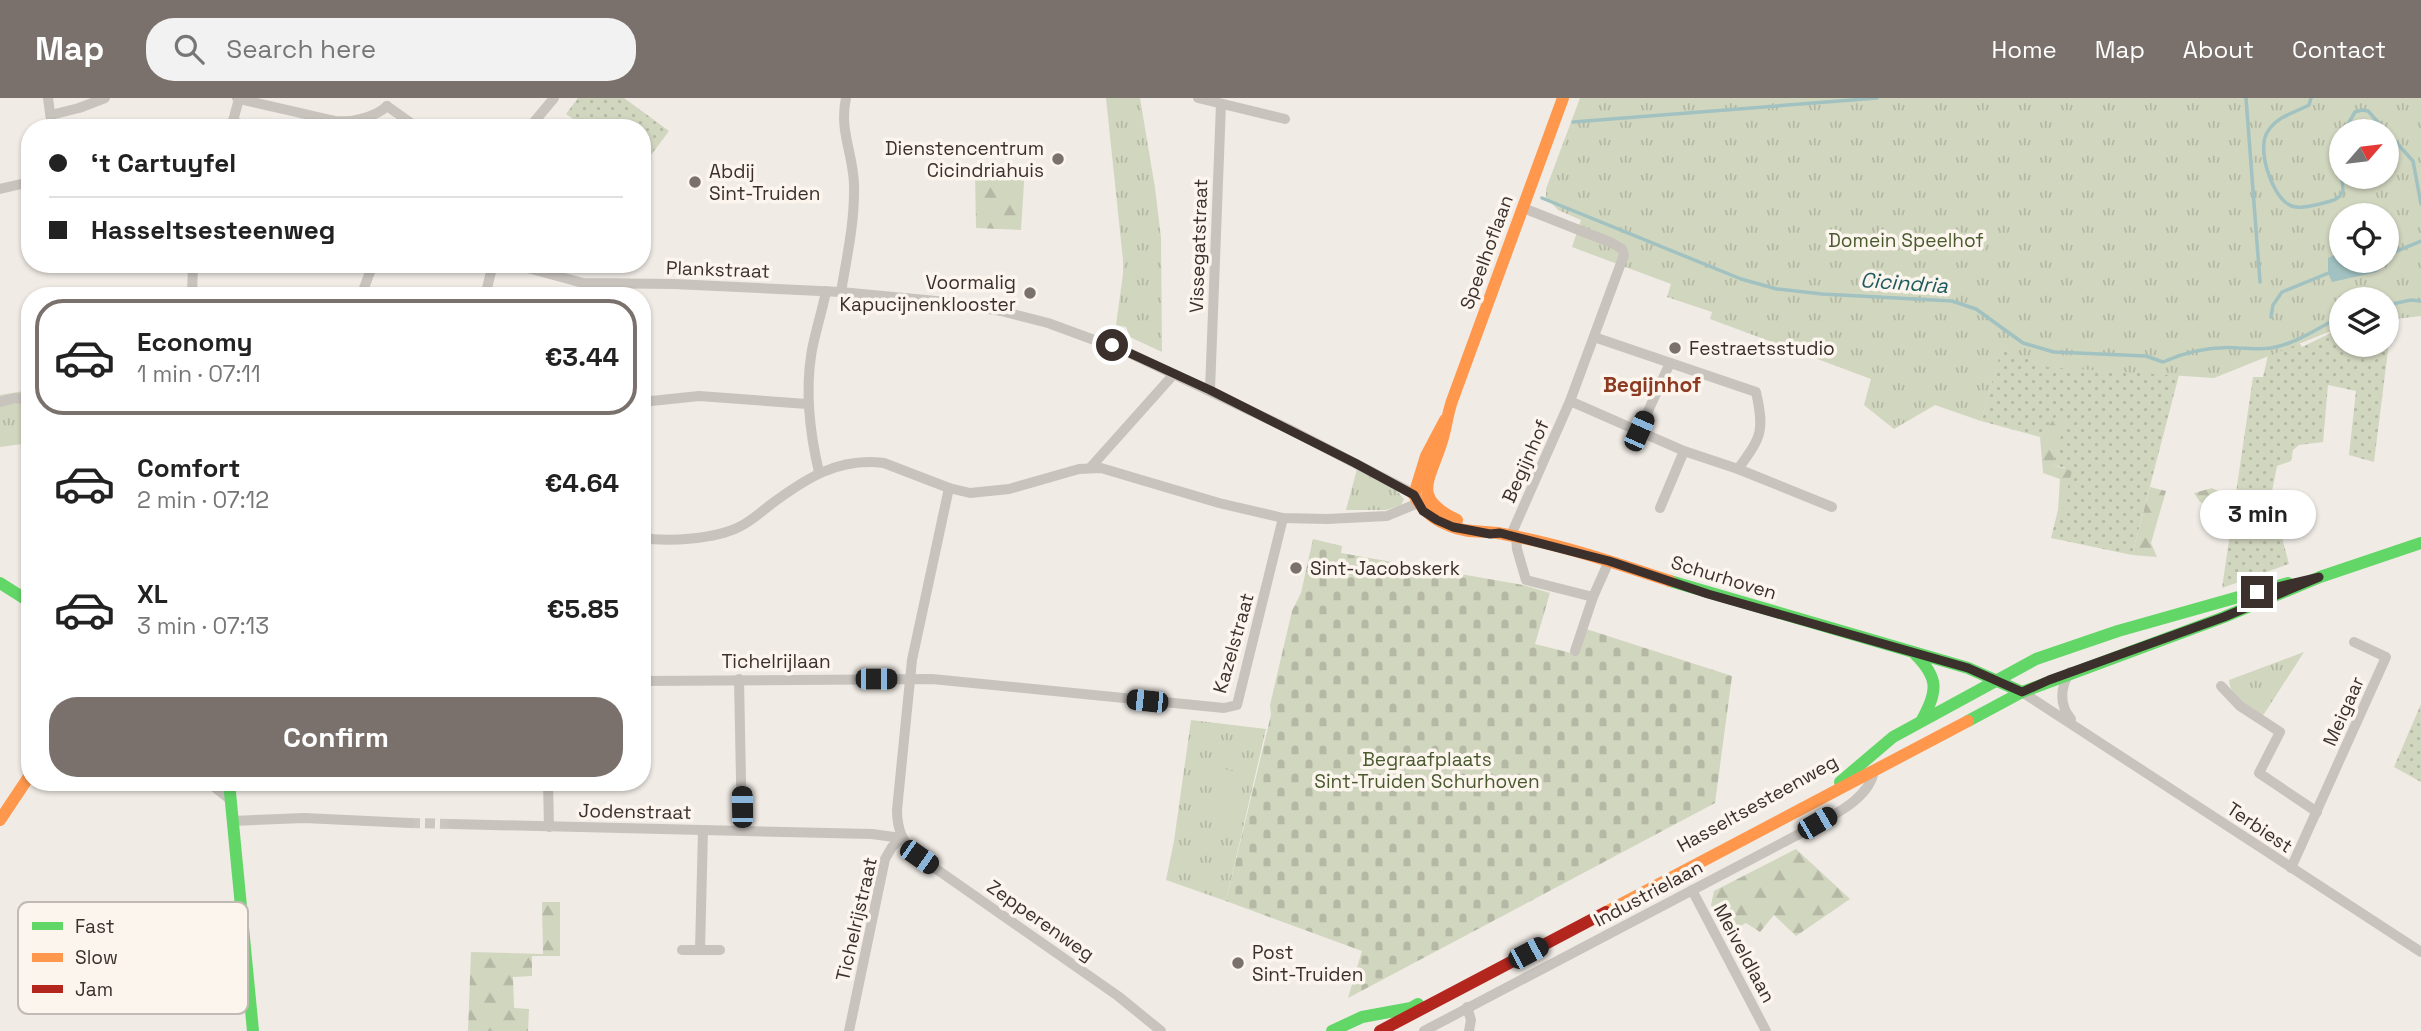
<!DOCTYPE html>
<html lang="en">
<head>
<meta charset="utf-8">
<style>
	:root { --surface:#fff; --page:#f2f2f2; --text:#222; --muted:#767676; --line:#e0e0e0; --accent:#7a716c }
	body { margin:0; font-family:"Space Grotesk",sans-serif; background:var(--page); color:var(--text); height:100vh; display:flex; flex-direction:column; font-size:26px; white-space:nowrap }
	* { box-sizing:border-box; margin:0 }
	p { font-size:23px; color:var(--muted) }
	.icon { flex:none; width:38px; height:38px; fill:none; stroke:currentColor; stroke-width:2; stroke-linecap:round; stroke-linejoin:round }
	.map { position:relative; flex:1; overflow:hidden }
	.drawer { position:absolute; left:21px; top:189px; width:630px; height:504px; display:flex; flex-direction:column; background:var(--surface); border-radius:28px; box-shadow:0 2px 5px #0004 }
	.drawer>* { flex:none }
	.top-card { position:absolute; left:21px; top:21px; width:630px; height:154px; border-radius:28px; box-shadow:0 2px 5px #0004; display:grid; align-content:center; height:154px; padding:0 28px; background:var(--surface) }
	.needle { width:46px; rotate:62deg }
	.buttons { position:absolute; left:2329px; top:21px; display:grid; gap:14px }
	.buttons a { display:grid; place-items:center; width:70px; height:70px; border-radius:50%; background:var(--surface); box-shadow:0 2px 5px #0004; font-size:35px }
	.end { position:absolute; width:32px; height:32px; margin:-16px; border:9px solid #3b302b; background:#fff; box-shadow:0 0 0 4px #fff }
	.from { border-radius:50% }
	.bubble { position:absolute; height:49px; border-radius:24px; background:var(--surface); box-shadow:0 2px 5px #0004; font-size:23px; font-weight:700; line-height:49px; text-align:center }
	.car { position:absolute; width:21px; height:42px; margin:-21px -10px; border-radius:9px; box-shadow:0 0 5px 2px #0007; background:linear-gradient(#222 24%,#8ab4d8 0 40%,#222 0 76%,#8ab4d8 0 86%,#222 0) }
	.top-card b { display:flex; align-items:center; gap:24px; height:66px; font-size:26px }
	.top-card b+b { border-top:2px solid var(--line) }
	.top-card i { width:18px; height:18px; background:var(--text) }
	ul { padding:12px 0 0; list-style:none }
	li { display:flex; align-items:center; gap:21px; height:116px; margin:0 14px 10px; padding:0 14px; border:4px solid transparent; border-radius:28px }
	li div { flex:1 }
	li b { display:block; font-size:26px }
	li em { font-style:normal; font-weight:700 }
	li.on { border-color:var(--accent) }
	li>.icon { width:63px; height:63px; stroke-width:1.5 }
	.primary-button { display:flex; gap:14px; margin-top:auto; padding:14px 28px }
	.primary-button a { flex:1; height:80px; border-radius:28px; background:var(--accent); color:#fff; font-size:28px; font-weight:700; line-height:80px; text-align:center }
	header { display:flex; align-items:center; gap:42px; box-sizing:border-box; height:98px; padding:0 35px; background:var(--accent); color:#fff }
	header strong { font-size:33px }
	nav { display:flex; gap:38px; margin-inline-start:auto; font-size:24px }
	.search { width:490px; height:63px; background:var(--page); display:flex; align-items:center; gap:18px; box-sizing:border-box; padding:0 24px; border-radius:28px; color:var(--muted); font-size:26px }
	.map>svg:first-child { display:block }
</style>
</head>
<body>
<header>
<strong>Map</strong>
<div class="search"><svg class="icon" aria-label="search" viewBox="0 0 24 24"><circle cx="10" cy="10" r="6"/><path d="M15 15l6 6"/></svg>Search here</div>
<nav><a>Home</a><a>Map</a><a>About</a><a>Contact</a></nav>
</header>
<div class="map">
<svg width="2421" height="933" viewBox="0 0 2421 933">
	<defs>
		<pattern id="grass-dots" width="8" height="8" patternUnits="userSpaceOnUse" patternTransform="scale(1.75)"><rect width="8" height="8" fill="#d1d6bf"/><path d="M2 2h.1M6 6h.1" fill="none" stroke="#b4b8a4" stroke-width="1.8" stroke-linecap="round"/></pattern>
		<pattern id="forest-firs" width="22" height="20" patternUnits="userSpaceOnUse" patternTransform="scale(1.75)"><rect width="22" height="20" fill="#d1d6bf"/><path d="M5 1l3.5 6h-7zM16 11l3.5 6h-7z" fill="#b4b8a4"/></pattern>
		<pattern id="cemetery-stones" width="16" height="16" patternUnits="userSpaceOnUse" patternTransform="scale(1.75)"><rect width="16" height="16" fill="#d1d6bf"/><path d="M2 7V4a2 2 0 0 1 4 0v3zM10 15v-3a2 2 0 0 1 4 0v3z" fill="#b4b8a4"/></pattern>
		<pattern id="park-tufts" width="24" height="20" patternUnits="userSpaceOnUse" patternTransform="scale(1.75)"><rect width="24" height="20" fill="#d1d6bf"/><path d="M3 7l-1-3M5 7V3M7 7l1-3M15 17l-1-3M17 17v-4M19 17l1-3" fill="none" stroke="#b4b8a4"/></pattern>
	</defs>
	<rect width="100%" height="100%" fill="#f0ebe5"/>
	<!-- grass -->
	<g fill="url(#grass-dots)">
		<polygon points="578,0 624,0 669,33 642,69 642,30 586,30 566,16"/>
		<polygon points="2341,230 2342,247 2358,247 2358,251 2367,264 2375,262 2383,247 2387,247 2387,239 2390,236 2374,364 2349,357 2356,293 2328,287 2323,344 2299,347 2293,352 2291,363 2277,368 2271,398 2289,466 2222,490 2253,279 2263,279 2271,244 2294,237 2302,249"/>
		<polygon points="2002,248 2047,269 2180,273 2132,457 2051,440 2058,412 2062,413 2065,370 2053,367 2058,317 2040,339 1981,323"/>
		<polygon points="2421,606 2421,684 2394,669"/>
	</g>
	<!-- forest -->
	<g fill="url(#forest-firs)">
		<polygon points="1025,69 1021,132 976,130 975,70"/>
		<polygon points="2358,247 2383,247 2375,262 2367,265 2361,258"/>
		<polygon points="2058,316 2066,320 2053,367 2072,373 2062,413 2058,412 2060,381 2043,375 2040,339"/>
		<polygon points="2150,389 2166,393 2151,445 2157,459 2132,457"/>
		<polygon points="2212,390 2235,401 2230,431 2224,429 2224,421 2219,421 2215,417 2212,408 2200,404 2194,395"/>
		<polygon points="1796,751 1850,801 1796,838 1774,817 1760,834 1746,825 1724,837 1711,807 1714,793"/>
		<polygon points="542,804 560,804 560,858 532,858 532,878 513,879 514,910 529,911 528,933 468,933 471,854 543,856"/>
	</g>
	<!-- cemetery -->
	<polygon fill="url(#cemetery-stones)" points="1313,441 1342,448 1341,455 1523,487 1550,495 1535,546 1571,555 1580,529 1732,578 1715,705 1348,900 1362,853 1226,803 1271,617 1270,607 1292,513 1301,495"/>
	<!-- park -->
	<g fill="url(#park-tufts)" fill-rule="evenodd">
		<polygon points="1106,0 1140,0 1155,90 1161,140 1162,254 1130,239 1126,229 1116,227 1123,176 1123,162"/>
		<path d="M1580 0H2421V218L2387 222V201H2342L2341 229 2214 280 2047 269 2002 249 1981 323 1935 307 1894 331 1864 307 1871 281 1710 221 1712 214 1667 199 1671 186 1572 149 1581 122 1558 112 1546 99V91ZM2342 33H2387V79H2342ZM2342 117H2387V163H2342Z"/>
		<polygon points="30,292 30,345 0,349 0,297"/>
		<polygon points="1357,371 1396,392 1404,401 1401,407 1386,412 1346,412"/>
		<path d="M2304 554 2264 616 2260 618C2248 609 2230 599 2229 582Z"/>
		<polygon points="1191,622 1266,631 1226,803 1166,782 1174,743"/>
	</g>
	<!-- pitch -->
	<polygon fill="#d1d6bf" points="1220,670 1244,676 1234,718 1210,712"/>
	<!-- water -->
	<polygon fill="#a1c2c1" points="2341,154 2342,163 2381,163 2382,169 2377,174 2332,184 2328,175 2328,160"/>
	<g fill="none" stroke-linecap="round" stroke-linejoin="round">
		<!-- stream -->
		<g stroke="#a1c2c1" stroke-width="3.5">
			<polyline points="2246,0 2260,184"/>
			<path d="M2311 0 2309 7C2294 15 2278 18 2268 33 2256 49 2271 96 2288 106 2296 112 2310 108 2320 106 2329 103 2338 103 2343 94L2342 79"/>
			<polyline points="1573,24 1877,0"/>
			<polyline points="2344,33 2355,14 2362,12 2368,13 2413,63 2421,106"/>
			<polyline points="2342,42 2342,73"/>
			<path d="M1542 100 1741 181 1777 191 1822 196 1952 203 1976 211 2023 245 2054 254 2146 258 2163 264C2188 253 2211 248 2238 250 2250 250 2260 252 2271 250 2296 246 2319 229 2342 218"/>
			<polyline points="2387,157 2421,143"/>
			<polyline points="2387,207 2411,202 2421,203"/>
			<polyline points="2271,219 2273,207 2282,194 2331,174"/>
		</g>
		<!-- street-tunnel -->
		<polyline stroke="#ccc6c0" stroke-width="10" stroke-dasharray="10 5" stroke-linecap="butt" points="410,725 452,726"/>
		<!-- street -->
		<g stroke="#c9c3be" stroke-width="10">
			<polyline points="48,0 52,30"/>
			<polyline points="1198,0 1285,21"/>
			<polyline points="239,1 331,22 329,30"/>
			<polyline points="387,8 418,30"/>
			<polyline points="51,17 79,10 105,0"/>
			<path d="M331 22C346 26 375 20 387 8"/>
			<polyline points="233,24 258,30"/>
			<polyline points="231,30 239,1 237,0"/>
			<polyline points="529,30 554,0"/>
			<polyline points="0,91 30,84"/>
			<polyline points="513,166 583,185 674,186 841,194 957,205 1001,213 1048,225 1127,254 1289,331 1420,399"/>
			<path d="M841 194C847 158 855 123 854 86 853 55 839 33 846 0"/>
			<polyline points="192,198 193,166"/>
			<polyline points="361,198 373,166"/>
			<polyline points="490,198 487,190 493,166"/>
			<polyline points="1210,292 1221,6"/>
			<path d="M1570 303 1684 353 1738 371C1761 339 1765 334 1756 294L1594 239"/>
			<polyline points="0,304 15,300 30,302"/>
			<polyline points="642,304 699,298 807,306"/>
			<polyline points="1639,333 1670,265"/>
			<polyline points="1090,370 1174,276"/>
			<polyline points="1738,371 1832,409"/>
			<path d="M819 374C810 336 805 298 811 258 814 237 822 215 826 193"/>
			<path d="M949 390 912 562 897 712C897 733 903 745 919 759L1118 898 1161 933"/>
			<polyline points="1660,410 1684,353"/>
			<polyline points="1511,437 1570,303 1624,157 1622,151 1612,145 1523,110"/>
			<polyline points="1516,438 1517,451 1526,482 1593,499"/>
			<path d="M642 440C669 444 715 441 739 429 750 424 760 415 770 407 805 381 838 359 884 365L949 390 970 395 1009 391 1079 371 1101 370 1219 405 1283 420 1327 421 1387 418 1423 403"/>
			<polyline points="1575,553 1593,499 1609,463"/>
			<path d="M2070 574C2060 589 2059 607 2071 621"/>
			<polyline points="739,581 742,733"/>
			<polyline points="642,583 932,581 1224,610 1237,607 1283,420"/>
			<polyline points="2221,588 2240,608 2280,634 2259,675 2317,714"/>
			<polyline points="2022,594 2421,854"/>
			<polyline points="208,684 231,702"/>
			<polyline points="548,684 549,729"/>
			<polyline points="232,723 304,720 410,725"/>
			<polyline points="452,726 872,736 901,740"/>
			<polyline points="2291,770 2386,559 2354,544"/>
			<polyline points="1692,792 1766,933"/>
			<polyline points="682,852 720,852"/>
			<polyline points="700,852 703,732"/>
			<polyline points="1467,909 1471,922 1469,933"/>
			<polyline points="849,933 885,761 892,749 901,740"/>
			<path d="M1424 933 1803 734C1826 720 1870 703 1874 672"/>
		</g>
		<!-- fast -->
		<g stroke="#63d668" stroke-width="12">
			<polyline points="1670,483 1968,570 2022,594"/>
			<polyline points="0,485 30,504"/>
			<path d="M1915 556C1939 580 1938 593 1922 622"/>
			<polyline points="1968,623 2022,594 2224,519 2320,479 2421,445"/>
			<polyline points="229,684 253,933"/>
			<polyline points="1840,684 1893,639 2036,561 2118,533 2288,485"/>
			<polyline points="1332,933 1362,919 1411,910 1418,906"/>
		</g>
		<!-- slow -->
		<g stroke="#ff974d" stroke-width="12">
			<path d="M1445 322 1426 358 1414 397C1422 412 1434 422 1450 428 1469 436 1485 432 1503 436 1560 446 1616 465 1670 483"/>
			<path d="M1457 422C1411 400 1429 384 1441 346 1446 332 1447 317 1452 303L1563 0"/>
			<polyline points="0,722 30,677"/>
			<polyline points="1606,814 1968,623"/>
		</g>
		<!-- jam -->
		<polyline stroke="#b3261e" stroke-width="12" points="1380,933 1606,814"/>
	</g>
	<g fill="none" stroke-linecap="round" stroke-linejoin="round">
		<!-- route -->
		<polyline stroke="#3b302b" stroke-width="9" points="1112,247 1210,292 1355,365 1414,397 1423,413 1437,422 1453,429 1490,436 1500,435 1609,463 1708,496 1968,570 2022,594 2049,582 2224,519 2319,479 2257,494"/>
	</g>
	<!-- markers -->
	<g fill="#7a716c" stroke="#fbf5ee" stroke-width="2.5">
		<circle cx="1058" cy="61" r="7"/>
		<circle cx="695" cy="84" r="7"/>
		<circle cx="1030" cy="195" r="7"/>
		<circle cx="1675" cy="250" r="7"/>
		<circle cx="1296" cy="470" r="7"/>
		<circle cx="1238" cy="865" r="7"/>
	</g>
	<g text-anchor="middle" stroke-width="7" stroke-linejoin="round" paint-order="stroke">
		<!-- poi labels -->
		<g font-size="19" fill="#3b302b" stroke="#fbf5ee" text-anchor="start">
			<text x="1044" y="57" text-anchor="end">Dienstencentrum<tspan x="1044" dy="22">Cicindriahuis</tspan></text>
			<text x="709" y="80">Abdij<tspan x="709" dy="22">Sint-Truiden</tspan></text>
			<text x="1016" y="191" text-anchor="end">Voormalig<tspan x="1016" dy="22">Kapucijnenklooster</tspan></text>
			<text x="1689" y="257">Festraetsstudio</text>
			<text x="1310" y="477">Sint-Jacobskerk</text>
			<text x="1252" y="861">Post<tspan x="1252" dy="22">Sint-Truiden</tspan></text>
		</g>
		<!-- park labels -->
		<g font-size="19" fill="#4a5a2e" stroke="#fbf5ee">
			<text x="1906" y="149">Domein Speelhof</text>
			<text x="1427" y="668">Begraafplaats<tspan x="1427" dy="22">Sint-Truiden Schurhoven</tspan></text>
		</g>
		<!-- street labels -->
		<g font-size="19" fill="#3b302b" stroke="#fbf5ee">
			<text transform="translate(1198 148) rotate(-88)" y="7">Vissegatstraat</text>
			<text transform="translate(1486 154) rotate(-70)" y="7">Speelhoflaan</text>
			<text transform="translate(718 171) rotate(2)" y="7">Plankstraat</text>
			<text transform="translate(1525 363) rotate(-66)" y="7">Begijnhof</text>
			<text transform="translate(1724 479) rotate(17)" y="7">Schurhoven</text>
			<text transform="translate(1233 545) rotate(-74)" y="7">Kazelstraat</text>
			<text x="776" y="570">Tichelrijlaan</text>
			<text transform="translate(2343 613) rotate(-66)" y="7">Meigaar</text>
			<text transform="translate(1757 705) rotate(-29)" y="7">Hasseltsesteenweg</text>
			<text transform="translate(635 713) rotate(1)" y="7">Jodenstraat</text>
			<text transform="translate(2260 729) rotate(34)" y="7">Terbiest</text>
			<text transform="translate(1648 795) rotate(-28)" y="7">Industrielaan</text>
			<text transform="translate(856 821) rotate(-77)" y="7">Tichelrijstraat</text>
			<text transform="translate(1041 822) rotate(35)" y="7">Zepperenweg</text>
			<text transform="translate(1745 855) rotate(62)" y="7">Meiveldlaan</text>
		</g>
		<!-- water labels -->
		<g font-size="21" font-style="italic" fill="#1f5a5e" stroke="#fbf5ee">
			<text transform="translate(1904 185) rotate(4)" y="7">Cicindria</text>
		</g>
		<!-- neighbourhood labels -->
		<g font-size="21" font-weight="bold" fill="#8c3b22" stroke="#fbf5ee">
			<text x="1652" y="294">Begijnhof</text>
		</g>
	</g>
	<!-- legend -->
	<rect x="18" y="804" width="230" height="112" rx="10" fill="#fbf5ee" stroke="#c1bab4" stroke-width="2"/>
	<rect x="32" y="824" width="31" height="8" fill="#63d668"/>
	<rect x="32" y="855" width="31" height="9" fill="#ff974d"/>
	<rect x="32" y="887" width="31" height="8" fill="#b3261e"/>
	<g font-size="19" fill="#3b302b">
		<text x="75" y="835">Fast</text>
		<text x="75" y="866">Slow</text>
		<text x="75" y="898">Jam</text>
	</g>
</svg>
<div class="buttons">
<a><svg class="needle" viewBox="-14 -14 28 28"><path d="M0-13l5 13h-10z" fill="#e53935"/><path d="M0 13l5-13h-10z" fill="#767676"/></svg></a>
<a><svg class="icon" aria-label="locate" viewBox="0 0 24 24"><circle cx="12" cy="12" r="6"/><path d="M12 2v4M12 18v4M2 12h4M18 12h4"/></svg></a>
<a><svg class="icon" aria-label="layers" viewBox="0 0 24 24"><path d="M12 4l9 5-9 5-9-5zM3 14l9 5 9-5"/></svg></a>
</div>
<i class="end from" style="left:1112px;top:247px"></i>
<i class="end" style="left:2257px;top:494px"></i>
<div class="bubble" style="left:2200px;top:392px;width:116px">3 min</div>
<i class="car" style="left:1639px;top:333px;rotate:24deg"></i>
<i class="car" style="left:876px;top:581px;rotate:90deg"></i>
<i class="car" style="left:1147px;top:603px;rotate:276deg"></i>
<i class="car" style="left:742px;top:709px;rotate:359deg"></i>
<i class="car" style="left:1817px;top:725px;rotate:60deg"></i>
<i class="car" style="left:919px;top:759px;rotate:125deg"></i>
<i class="car" style="left:1528px;top:855px;rotate:62deg"></i>
<div class="top-card">
<b><i class="from"></i>‘t Cartuyfel</b>
<b><i></i>Hasseltsesteenweg</b>
</div>
<section class="drawer">
<ul>
<li class="on"><svg class="icon" aria-label="car" viewBox="0 0 24 24"><path d="M5 17H2v-5l4-1 3-4h7l3 4 3 1v5h-3M9 17h6M6 11h13"/><circle cx="7" cy="17" r="2"/><circle cx="17" cy="17" r="2"/></svg><div><b>Economy</b><p>1 min · 07:11</p></div><em>€3.44</em></li>
<li><svg class="icon" aria-label="car" viewBox="0 0 24 24"><path d="M5 17H2v-5l4-1 3-4h7l3 4 3 1v5h-3M9 17h6M6 11h13"/><circle cx="7" cy="17" r="2"/><circle cx="17" cy="17" r="2"/></svg><div><b>Comfort</b><p>2 min · 07:12</p></div><em>€4.64</em></li>
<li><svg class="icon" aria-label="car" viewBox="0 0 24 24"><path d="M5 17H2v-5l4-1 3-4h7l3 4 3 1v5h-3M9 17h6M6 11h13"/><circle cx="7" cy="17" r="2"/><circle cx="17" cy="17" r="2"/></svg><div><b>XL</b><p>3 min · 07:13</p></div><em>€5.85</em></li>
</ul>
<div class="primary-button"><a>Confirm</a></div>
</section>
</div>
</body>
</html>
